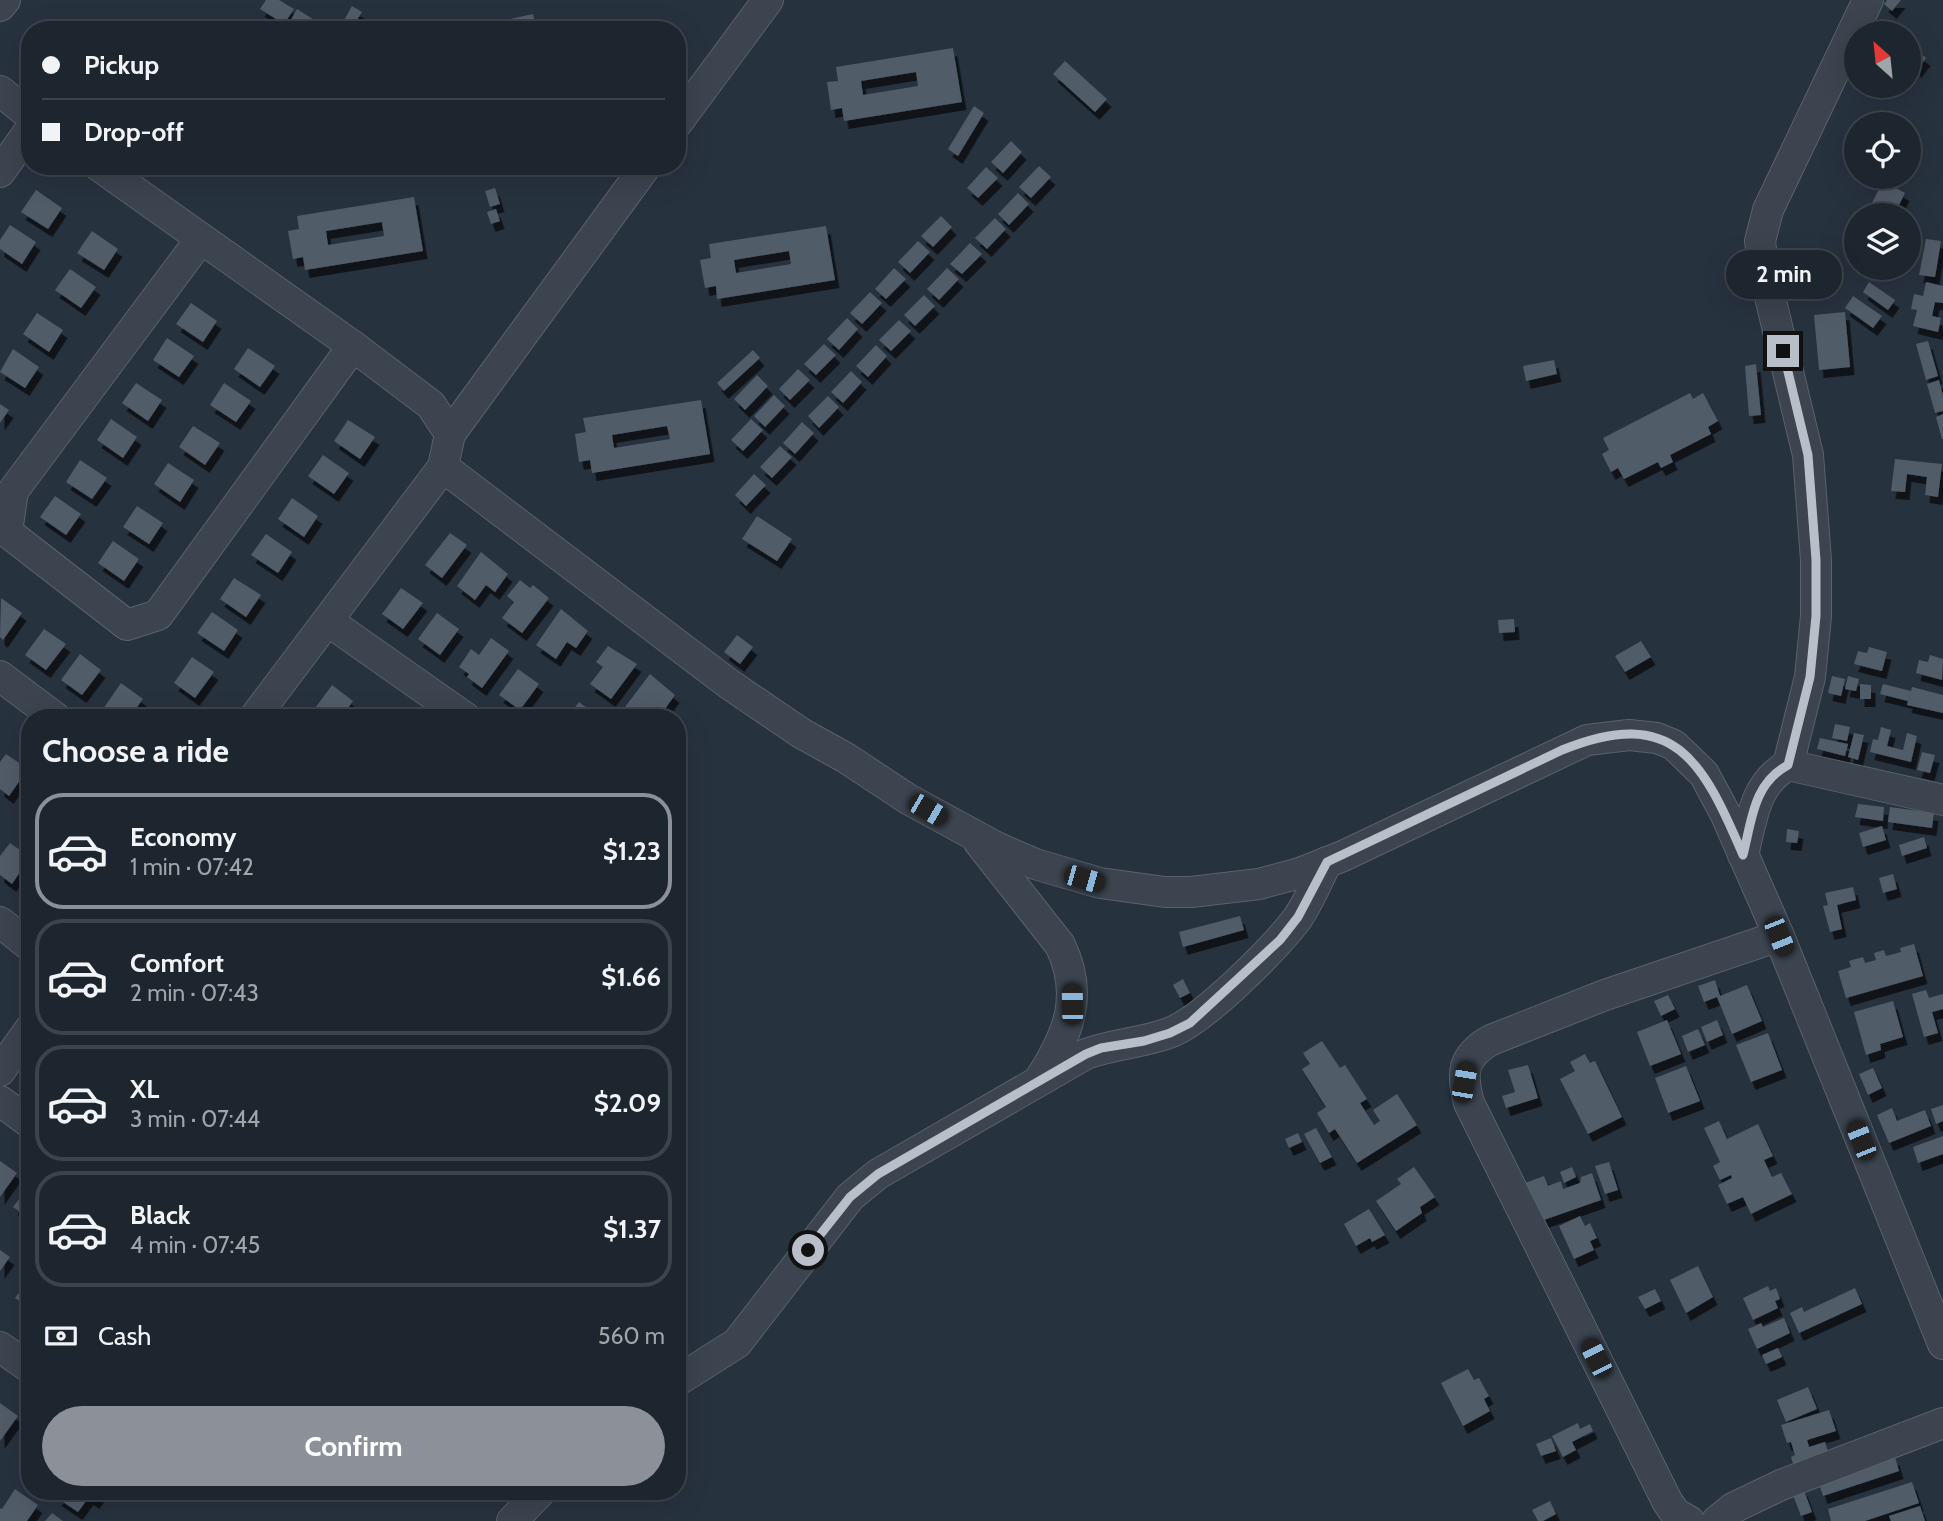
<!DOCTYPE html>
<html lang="en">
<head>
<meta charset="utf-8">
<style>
	:root { --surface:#1d262f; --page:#2a323b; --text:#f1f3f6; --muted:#a0a5aa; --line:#3b434b; --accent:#8c9099 }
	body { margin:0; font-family:Cabin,sans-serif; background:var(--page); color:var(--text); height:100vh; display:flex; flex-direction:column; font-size:26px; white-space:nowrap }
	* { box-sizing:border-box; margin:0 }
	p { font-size:23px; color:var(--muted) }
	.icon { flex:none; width:38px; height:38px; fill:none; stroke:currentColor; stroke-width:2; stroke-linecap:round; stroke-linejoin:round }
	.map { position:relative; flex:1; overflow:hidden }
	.drawer { position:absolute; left:21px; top:709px; width:665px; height:791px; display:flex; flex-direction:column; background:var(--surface); border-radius:28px; box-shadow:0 7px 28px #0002,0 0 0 2px var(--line) }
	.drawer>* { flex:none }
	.top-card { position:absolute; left:21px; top:21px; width:665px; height:154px; border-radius:28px; box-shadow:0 7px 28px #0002,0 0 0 2px var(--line); display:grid; align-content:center; height:154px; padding:0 21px; background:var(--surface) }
	.needle { width:46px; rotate:333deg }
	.tools { position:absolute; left:1844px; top:21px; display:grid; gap:14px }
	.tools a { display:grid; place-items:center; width:77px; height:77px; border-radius:50%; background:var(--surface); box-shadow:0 7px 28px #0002,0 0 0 2px var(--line); font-size:35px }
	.end { position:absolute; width:32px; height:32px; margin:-16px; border:9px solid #b8bfc9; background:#111; box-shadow:0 0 0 4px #111 }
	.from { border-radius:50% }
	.bubble { position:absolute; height:49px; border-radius:24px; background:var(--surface); box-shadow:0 7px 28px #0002,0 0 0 2px var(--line); font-size:23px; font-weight:800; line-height:49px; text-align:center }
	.car { position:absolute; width:21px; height:42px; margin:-21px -10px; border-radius:9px; box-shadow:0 0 5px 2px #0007; background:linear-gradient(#222 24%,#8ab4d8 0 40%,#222 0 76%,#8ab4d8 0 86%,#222 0) }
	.top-card b { display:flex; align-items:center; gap:24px; height:66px; font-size:26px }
	.top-card b+b { border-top:2px solid var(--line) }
	.top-card i { width:18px; height:18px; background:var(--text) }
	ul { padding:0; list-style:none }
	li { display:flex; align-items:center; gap:21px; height:116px; margin:0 14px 10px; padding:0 7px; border:4px solid var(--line); border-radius:28px }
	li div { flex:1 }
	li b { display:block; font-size:26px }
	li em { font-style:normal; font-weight:800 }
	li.current { border-color:var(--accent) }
	li>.icon { width:63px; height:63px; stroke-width:1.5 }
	h2 { padding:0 21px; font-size:32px; line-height:84px }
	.pay { display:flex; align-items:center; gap:18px; height:77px; padding:0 21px; font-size:26px }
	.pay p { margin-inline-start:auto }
	.action { display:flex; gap:14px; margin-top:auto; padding:14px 21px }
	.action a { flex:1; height:80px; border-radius:42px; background:var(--accent); color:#fff; font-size:28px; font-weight:800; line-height:80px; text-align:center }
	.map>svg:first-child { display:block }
</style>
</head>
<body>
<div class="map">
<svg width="1943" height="1521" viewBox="0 0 1943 1521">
	<defs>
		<filter id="shadow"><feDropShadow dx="4.5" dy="8" stdDeviation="0" flood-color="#0009"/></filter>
	</defs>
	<rect width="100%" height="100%" fill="#27323f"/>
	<!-- building -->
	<g fill="#515b69" fill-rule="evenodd" filter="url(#shadow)">
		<polygon points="266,0 279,0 294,9 284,24 260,9"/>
		<polygon points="1887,0 1901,0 1892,11 1884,4"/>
		<polygon points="352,6 362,12 351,30 342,24"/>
		<polygon points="297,9 330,30 296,30 288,25"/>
		<polygon points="533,14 536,28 546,25 547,30 460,30"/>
		<polygon points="1909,45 1926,58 1917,70 1909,64"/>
		<path d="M953 48 962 102 844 121 842 108 831 110 827 82 838 81 836 67ZM916 72 918 86 863 95 861 81Z"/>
		<polygon points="1065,61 1107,99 1095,112 1053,74"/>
		<polygon points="974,106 984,113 958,156 948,149"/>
		<polygon points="1011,141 1022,152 1003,173 991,162"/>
		<polygon points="1039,166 1051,177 1031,198 1019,187"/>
		<polygon points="986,167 998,178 978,198 967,188"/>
		<polygon points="1883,181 1905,193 1894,215 1872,203"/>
		<polygon points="495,188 500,204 490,207 485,191"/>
		<polygon points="36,190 62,208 48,229 21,212"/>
		<polygon points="1018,193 1029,204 1009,225 998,214"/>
		<path d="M414 197 423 251 305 270 303 257 293 259 288 231 299 229 297 216ZM382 222 384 236 328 245 326 231Z"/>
		<polygon points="496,209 500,221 491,224 487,212"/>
		<polygon points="941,216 952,227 933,247 921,236"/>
		<polygon points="995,218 1006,229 987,249 975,238"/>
		<polygon points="10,225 36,242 22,264 0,249 0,240"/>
		<path d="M826 226 835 280 717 299 716 286 705 288 700 260 711 258 709 244ZM789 251 791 264 736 273 734 260Z"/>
		<polygon points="92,231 118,249 104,270 77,253"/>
		<polygon points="1926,239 1941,241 1935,277 1919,275"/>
		<polygon points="918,241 930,252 910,273 898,262"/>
		<polygon points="970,243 982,254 962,274 950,264"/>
		<polygon points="894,268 906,279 886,299 875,289"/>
		<polygon points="947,268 959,279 939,300 927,289"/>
		<polygon points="70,269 96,287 81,308 55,290"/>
		<polygon points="1869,282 1895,300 1888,310 1863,292"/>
		<polygon points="1926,282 1943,286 1943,303 1935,302 1932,316 1941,318 1938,332 1913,326 1917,310 1911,309 1914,294 1923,296"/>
		<polygon points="870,292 882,303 862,324 850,313"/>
		<polygon points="924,295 935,306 915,326 904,315"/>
		<polygon points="1853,296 1882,316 1873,328 1845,308"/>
		<polygon points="191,303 217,321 203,342 176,324"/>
		<polygon points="1845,312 1850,367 1819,370 1814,315"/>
		<polygon points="37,313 63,330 49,352 23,334"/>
		<polygon points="847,318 858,329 839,350 827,339"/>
		<polygon points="899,320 911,331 891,351 879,340"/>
		<polygon points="167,338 194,356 179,377 153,360"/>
		<polygon points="1928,341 1938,376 1926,380 1916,344"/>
		<polygon points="824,344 836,355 816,375 804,364"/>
		<polygon points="876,345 887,356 868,377 856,366"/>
		<polygon points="248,348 275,366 260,387 234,369"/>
		<polygon points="13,349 39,367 25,388 0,372"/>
		<polygon points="753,350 760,358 724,391 717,383"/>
		<polygon points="1554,360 1557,374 1526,381 1523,366"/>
		<polygon points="1756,364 1761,415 1749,416 1745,366"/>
		<polygon points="798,369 810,380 790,400 779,389"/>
		<polygon points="851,371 862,382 843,403 831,392"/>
		<polygon points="757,375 768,386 745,410 734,399"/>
		<polygon points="1939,380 1943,396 1943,411 1935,413 1927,384"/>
		<polygon points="136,383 162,400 148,421 122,403"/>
		<polygon points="224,383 251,401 236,422 210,405"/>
		<polygon points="1690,393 1693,399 1703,393 1718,421 1708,427 1711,434 1670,455 1673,462 1661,468 1658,462 1624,479 1618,468 1611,472 1602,454 1609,450 1603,438"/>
		<polygon points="774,395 785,406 765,427 754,416"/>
		<polygon points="828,396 839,407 819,428 808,416"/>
		<path d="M701 400 710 454 592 473 590 460 579 462 575 434 586 432 583 418ZM667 426 670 439 614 448 612 435Z"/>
		<polygon points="0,404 9,410 0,423"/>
		<polygon points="1943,414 1943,439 1942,439 1936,417"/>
		<polygon points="111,419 137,437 123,458 97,440"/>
		<polygon points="751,419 763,430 743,451 731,440"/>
		<polygon points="348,420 375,437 360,459 334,441"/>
		<polygon points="802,422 814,433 795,454 783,443"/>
		<polygon points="193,426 220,443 205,465 179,447"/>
		<polygon points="780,446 792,457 772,478 760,467"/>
		<polygon points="323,455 349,473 334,494 308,476"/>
		<polygon points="1895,459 1942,464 1938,497 1925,495 1927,477 1907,474 1905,492 1891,491"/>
		<polygon points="80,460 107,478 92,499 66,482"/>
		<polygon points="168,463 194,480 180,502 154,484"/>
		<polygon points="754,474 766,485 746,506 735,495"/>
		<polygon points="55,496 81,514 66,535 40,517"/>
		<polygon points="292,498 318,516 304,537 278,519"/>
		<polygon points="137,506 163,523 149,544 123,527"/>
		<polygon points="757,516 792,539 777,561 742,539"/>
		<polygon points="450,533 467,545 442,578 425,565"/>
		<polygon points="266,534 292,552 278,573 251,555"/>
		<polygon points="113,541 139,559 124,581 98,563"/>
		<polygon points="481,552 508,574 495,592 486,585 475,600 457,586"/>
		<polygon points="234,578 261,595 246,617 220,599"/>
		<polygon points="520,580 530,588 533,585 549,598 522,633 502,618 514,602 507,596"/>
		<polygon points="401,588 423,603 403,629 382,614"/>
		<polygon points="1,598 22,613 3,640 0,637"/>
		<polygon points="561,609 588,631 576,648 567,642 556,659 536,645"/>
		<polygon points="212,612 238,630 224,651 197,633"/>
		<polygon points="437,613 459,629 440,655 418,639"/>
		<polygon points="1514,619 1515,632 1499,633 1498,620"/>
		<polygon points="44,629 66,644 46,670 25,655"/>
		<polygon points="737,635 753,647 740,664 724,652"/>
		<polygon points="491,638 509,651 482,688 467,677 469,674 459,667 471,649 479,655"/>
		<polygon points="1641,641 1651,657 1625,672 1615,656"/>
		<polygon points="608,646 637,664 611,699 590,684 603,667 596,662"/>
		<polygon points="1869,647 1887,652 1882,671 1854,664 1858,651 1867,653"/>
		<polygon points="80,654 101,670 82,695 61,680"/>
		<polygon points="1930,655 1943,659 1942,680 1916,673 1919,660 1928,662"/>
		<polygon points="192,657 214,672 195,698 174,683"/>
		<polygon points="518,669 539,684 520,710 499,695"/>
		<polygon points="650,674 675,695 662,713 655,707 647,718 638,718 625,707"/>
		<polygon points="1832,676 1845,679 1841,696 1828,693"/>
		<polygon points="1848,676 1859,679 1856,691 1845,689"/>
		<polygon points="121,683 143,699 129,718 114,718 103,709"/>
		<polygon points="1860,684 1871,685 1871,699 1860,699"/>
		<polygon points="1883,684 1911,691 1912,687 1943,695 1943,713 1907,705 1908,701 1880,694"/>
		<polygon points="332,685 353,701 341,718 322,718 313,711"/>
		<polygon points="579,702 598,716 597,718 567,718"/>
		<polygon points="159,710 170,718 154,718"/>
		<polygon points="1835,724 1850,727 1847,741 1832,738"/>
		<polygon points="1881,727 1891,730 1887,746 1903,750 1907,733 1917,736 1911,762 1870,752 1873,739 1878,740"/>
		<polygon points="1854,733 1864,735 1858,760 1848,757"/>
		<polygon points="1820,738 1848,744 1845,756 1817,749"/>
		<polygon points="1922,752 1935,755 1930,773 1917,770"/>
		<polygon points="6,754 28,769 9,796 0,789 0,762"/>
		<polygon points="1858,804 1884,807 1883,821 1855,817"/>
		<polygon points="1890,807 1934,813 1932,828 1888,822"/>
		<polygon points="1882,826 1886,840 1863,847 1859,833"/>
		<polygon points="1787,829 1799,831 1797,843 1786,842"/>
		<polygon points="1924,837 1927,848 1902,856 1899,845"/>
		<polygon points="10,843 30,857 12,884 0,875 0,856"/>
		<polygon points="1893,874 1897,889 1883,893 1879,878"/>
		<polygon points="1853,887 1856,900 1837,905 1842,929 1830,932 1823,906 1828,905 1825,893"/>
		<polygon points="1240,916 1244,930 1183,947 1179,932"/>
		<polygon points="1914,944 1923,976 1846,998 1838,971 1851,967 1849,961 1863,957 1865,963 1876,960 1874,953 1884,950 1886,956 1901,952 1900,948"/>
		<polygon points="1183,979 1190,993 1180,998 1173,985"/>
		<polygon points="1715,980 1720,996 1747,985 1762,1021 1732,1034 1717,997 1704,1002 1698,986"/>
		<polygon points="1926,990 1929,998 1943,994 1943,1009 1932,1012 1938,1033 1924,1037 1912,994"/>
		<polygon points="1668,995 1675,1009 1661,1016 1654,1001"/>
		<polygon points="1893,1001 1903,1037 1880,1044 1881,1050 1866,1055 1854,1012"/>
		<polygon points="1667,1020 1681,1054 1650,1066 1637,1032"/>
		<polygon points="1717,1020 1723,1035 1707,1042 1701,1027"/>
		<polygon points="1698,1029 1705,1045 1688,1052 1682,1036"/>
		<polygon points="1768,1033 1782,1070 1751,1082 1736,1045"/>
		<polygon points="1322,1041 1340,1068 1345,1065 1367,1099 1360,1103 1374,1125 1380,1121 1373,1110 1397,1094 1417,1125 1357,1163 1335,1129 1329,1133 1317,1113 1326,1107 1302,1069 1310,1064 1303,1053"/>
		<polygon points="1585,1054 1590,1063 1595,1061 1622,1117 1588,1134 1560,1079 1575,1071 1570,1062"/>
		<polygon points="1528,1065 1538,1098 1506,1108 1502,1096 1515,1092 1508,1070"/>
		<polygon points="1686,1066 1700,1101 1668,1113 1655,1078"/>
		<polygon points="1873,1068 1882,1088 1868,1095 1859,1074"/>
		<polygon points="1943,1105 1943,1121 1936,1124 1931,1109"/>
		<polygon points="1892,1108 1897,1121 1925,1110 1931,1126 1889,1143 1877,1115"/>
		<polygon points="1719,1121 1727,1139 1758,1124 1773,1156 1764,1160 1772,1177 1781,1173 1792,1194 1751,1214 1743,1197 1727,1204 1718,1185 1732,1178 1731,1175 1720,1180 1713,1166 1720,1162 1704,1128"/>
		<polygon points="1316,1128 1332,1157 1320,1163 1304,1134"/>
		<polygon points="1298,1133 1302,1142 1289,1148 1285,1139"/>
		<polygon points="1943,1136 1943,1154 1918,1163 1913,1147"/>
		<polygon points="0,1161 17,1173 0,1197"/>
		<polygon points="1609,1162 1618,1190 1605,1194 1595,1166"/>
		<polygon points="1414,1167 1435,1197 1420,1207 1422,1213 1396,1231 1376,1201 1401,1184 1397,1179"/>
		<polygon points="1572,1167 1576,1177 1564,1183 1560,1172"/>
		<polygon points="1592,1173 1601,1200 1538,1222 1525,1183 1544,1176 1548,1186 1561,1181 1563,1189 1580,1183 1581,1177"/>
		<polygon points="30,1185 30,1219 13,1207"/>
		<polygon points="1369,1209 1385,1235 1372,1242 1370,1238 1356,1246 1344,1224"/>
		<polygon points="1580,1216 1585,1226 1590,1223 1597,1238 1590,1241 1594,1250 1574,1259 1559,1226"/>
		<polygon points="0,1250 10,1257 0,1271"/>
		<polygon points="1698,1266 1713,1297 1686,1313 1670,1280"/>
		<polygon points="30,1278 30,1308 15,1298"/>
		<polygon points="1768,1286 1770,1291 1776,1288 1780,1299 1775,1301 1778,1308 1753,1320 1743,1298"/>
		<polygon points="1855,1288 1862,1304 1799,1333 1790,1313 1802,1307 1804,1312"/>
		<polygon points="1655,1289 1661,1301 1645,1309 1638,1297"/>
		<polygon points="1784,1318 1790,1333 1757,1349 1748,1329 1761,1323 1763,1327"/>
		<polygon points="1778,1348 1782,1357 1766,1364 1762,1355"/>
		<polygon points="1468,1369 1474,1380 1479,1378 1489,1396 1484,1399 1490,1411 1463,1426 1441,1383"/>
		<polygon points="1808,1387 1817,1409 1786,1422 1777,1400"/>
		<polygon points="0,1403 18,1416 0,1441"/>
		<polygon points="1829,1410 1836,1431 1807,1440 1809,1447 1825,1442 1830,1459 1795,1470 1791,1457 1795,1455 1791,1442 1787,1443 1781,1425"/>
		<polygon points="1578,1423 1580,1429 1590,1424 1593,1431 1572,1442 1576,1450 1563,1457 1552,1436"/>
		<polygon points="1551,1438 1556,1451 1541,1456 1536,1444"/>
		<polygon points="1895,1457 1899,1471 1823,1496 1818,1481"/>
		<polygon points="1912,1482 1919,1503 1865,1521 1831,1521 1828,1509"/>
		<polygon points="1803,1488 1812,1512 1801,1516 1792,1492"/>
		<polygon points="15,1489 38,1505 27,1521 0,1521 0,1508 2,1509"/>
		<polygon points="62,1491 102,1491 95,1501 89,1497 78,1512 57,1498"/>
		<polygon points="1550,1501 1556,1514 1543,1521 1538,1521 1532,1510"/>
		<polygon points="1920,1506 1925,1521 1891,1521 1889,1516"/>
		<polygon points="52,1513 63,1521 45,1521"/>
	</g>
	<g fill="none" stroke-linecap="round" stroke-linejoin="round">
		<!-- minor casing -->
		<g stroke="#59626c" stroke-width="32">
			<g id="minor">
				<polyline points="0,6 5,0"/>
				<polyline points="0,91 30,115"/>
				<polyline points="677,123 768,0"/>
				<polyline points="99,166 353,346 431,405 450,434"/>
				<polyline points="0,172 30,130"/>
				<polyline points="200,240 13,491 7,532 127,625 158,615 353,346"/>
				<polyline points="443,467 729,684 801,733 846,758 908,799 996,847 1035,864 1100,883 1165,892 1191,892 1259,884 1300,873 1343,856 1587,740 1629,735 1657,738 1674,745 1704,774 1726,815 1779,936 1943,1344"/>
				<polyline points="328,621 466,718"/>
				<polyline points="0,676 56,718"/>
				<polyline points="254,718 443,467 450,434 646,166"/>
				<polyline points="1788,765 1810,677 1816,616 1816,560 1808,455 1764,272 1760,241 1768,210 1868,0"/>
				<path d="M979 842 1060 945C1084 994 1069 1034 1041 1077"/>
				<path d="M1743 855C1752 820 1754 784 1788 765L1943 800"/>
				<polyline points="0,922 30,946"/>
				<polyline points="0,1071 30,1029"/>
				<polyline points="0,1101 30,1123"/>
				<polyline points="0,1347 30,1368"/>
				<path d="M677 1381 737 1343 850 1197 878 1174 1086 1054C1113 1044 1142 1043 1169 1033 1203 1021 1274 949 1297 919 1309 902 1317 881 1327 862"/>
				<polyline points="512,1521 541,1491"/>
				<path d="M1689 1521 1675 1513 1667 1501 1469 1103C1461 1074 1462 1056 1491 1040L1605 995 1779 936"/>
				<polyline points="1717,1521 1733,1508 1781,1485 1943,1423"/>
			</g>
		</g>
		<!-- minor -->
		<use href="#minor" stroke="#3b444f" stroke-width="30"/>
	</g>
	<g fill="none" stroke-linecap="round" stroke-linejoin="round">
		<!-- route -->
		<path stroke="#b8bfc9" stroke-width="9" d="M808 1250 850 1197 878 1174 1086 1054 1101 1048 1144 1041 1170 1033 1190 1023 1280 940 1298 917 1327 862 1562 750C1675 704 1703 762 1743 855 1752 820 1753 784 1788 765L1810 677 1816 616V560L1808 455 1783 351"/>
	</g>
</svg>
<div class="tools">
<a><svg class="needle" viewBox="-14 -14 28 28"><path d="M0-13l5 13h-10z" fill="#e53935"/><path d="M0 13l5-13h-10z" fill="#a0a5aa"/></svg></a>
<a><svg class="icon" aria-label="locate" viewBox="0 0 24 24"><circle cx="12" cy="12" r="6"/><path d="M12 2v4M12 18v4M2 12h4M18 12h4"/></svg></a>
<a><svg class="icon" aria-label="layers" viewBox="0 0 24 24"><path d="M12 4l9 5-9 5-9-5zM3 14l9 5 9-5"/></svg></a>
</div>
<i class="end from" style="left:808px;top:1250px"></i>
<i class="end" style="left:1783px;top:351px"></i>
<div class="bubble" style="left:1726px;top:250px;width:116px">2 min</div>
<i class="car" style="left:928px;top:810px;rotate:120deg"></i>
<i class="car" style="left:1084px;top:879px;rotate:106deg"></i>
<i class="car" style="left:1779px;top:936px;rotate:158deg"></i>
<i class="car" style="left:1072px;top:1004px;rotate:359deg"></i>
<i class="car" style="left:1464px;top:1082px;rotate:10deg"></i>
<i class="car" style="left:1861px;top:1140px;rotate:338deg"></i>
<i class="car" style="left:1596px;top:1358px;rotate:333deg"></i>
<div class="top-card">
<b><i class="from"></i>Pickup</b>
<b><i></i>Drop-off</b>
</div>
<section class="drawer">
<h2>Choose a ride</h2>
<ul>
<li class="current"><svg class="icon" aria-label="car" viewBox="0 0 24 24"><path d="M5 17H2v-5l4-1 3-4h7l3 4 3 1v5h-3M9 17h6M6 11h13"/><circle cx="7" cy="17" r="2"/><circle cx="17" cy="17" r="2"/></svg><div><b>Economy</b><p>1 min · 07:42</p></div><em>$1.23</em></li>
<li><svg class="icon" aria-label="car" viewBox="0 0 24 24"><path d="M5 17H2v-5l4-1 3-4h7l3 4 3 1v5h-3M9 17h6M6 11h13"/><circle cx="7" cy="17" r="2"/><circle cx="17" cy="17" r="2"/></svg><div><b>Comfort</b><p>2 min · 07:43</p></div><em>$1.66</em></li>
<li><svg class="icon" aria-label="car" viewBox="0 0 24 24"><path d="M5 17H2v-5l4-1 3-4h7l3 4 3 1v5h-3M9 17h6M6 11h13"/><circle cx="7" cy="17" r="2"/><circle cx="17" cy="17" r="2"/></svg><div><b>XL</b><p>3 min · 07:44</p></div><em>$2.09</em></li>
<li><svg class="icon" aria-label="car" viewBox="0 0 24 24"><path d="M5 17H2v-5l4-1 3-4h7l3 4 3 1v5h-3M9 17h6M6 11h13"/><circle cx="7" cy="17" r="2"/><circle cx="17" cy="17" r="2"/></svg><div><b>Black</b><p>4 min · 07:45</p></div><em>$1.37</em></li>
</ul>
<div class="pay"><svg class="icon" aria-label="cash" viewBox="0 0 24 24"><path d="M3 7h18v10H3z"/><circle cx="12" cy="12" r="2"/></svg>Cash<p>560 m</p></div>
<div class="action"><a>Confirm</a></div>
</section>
</div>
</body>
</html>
